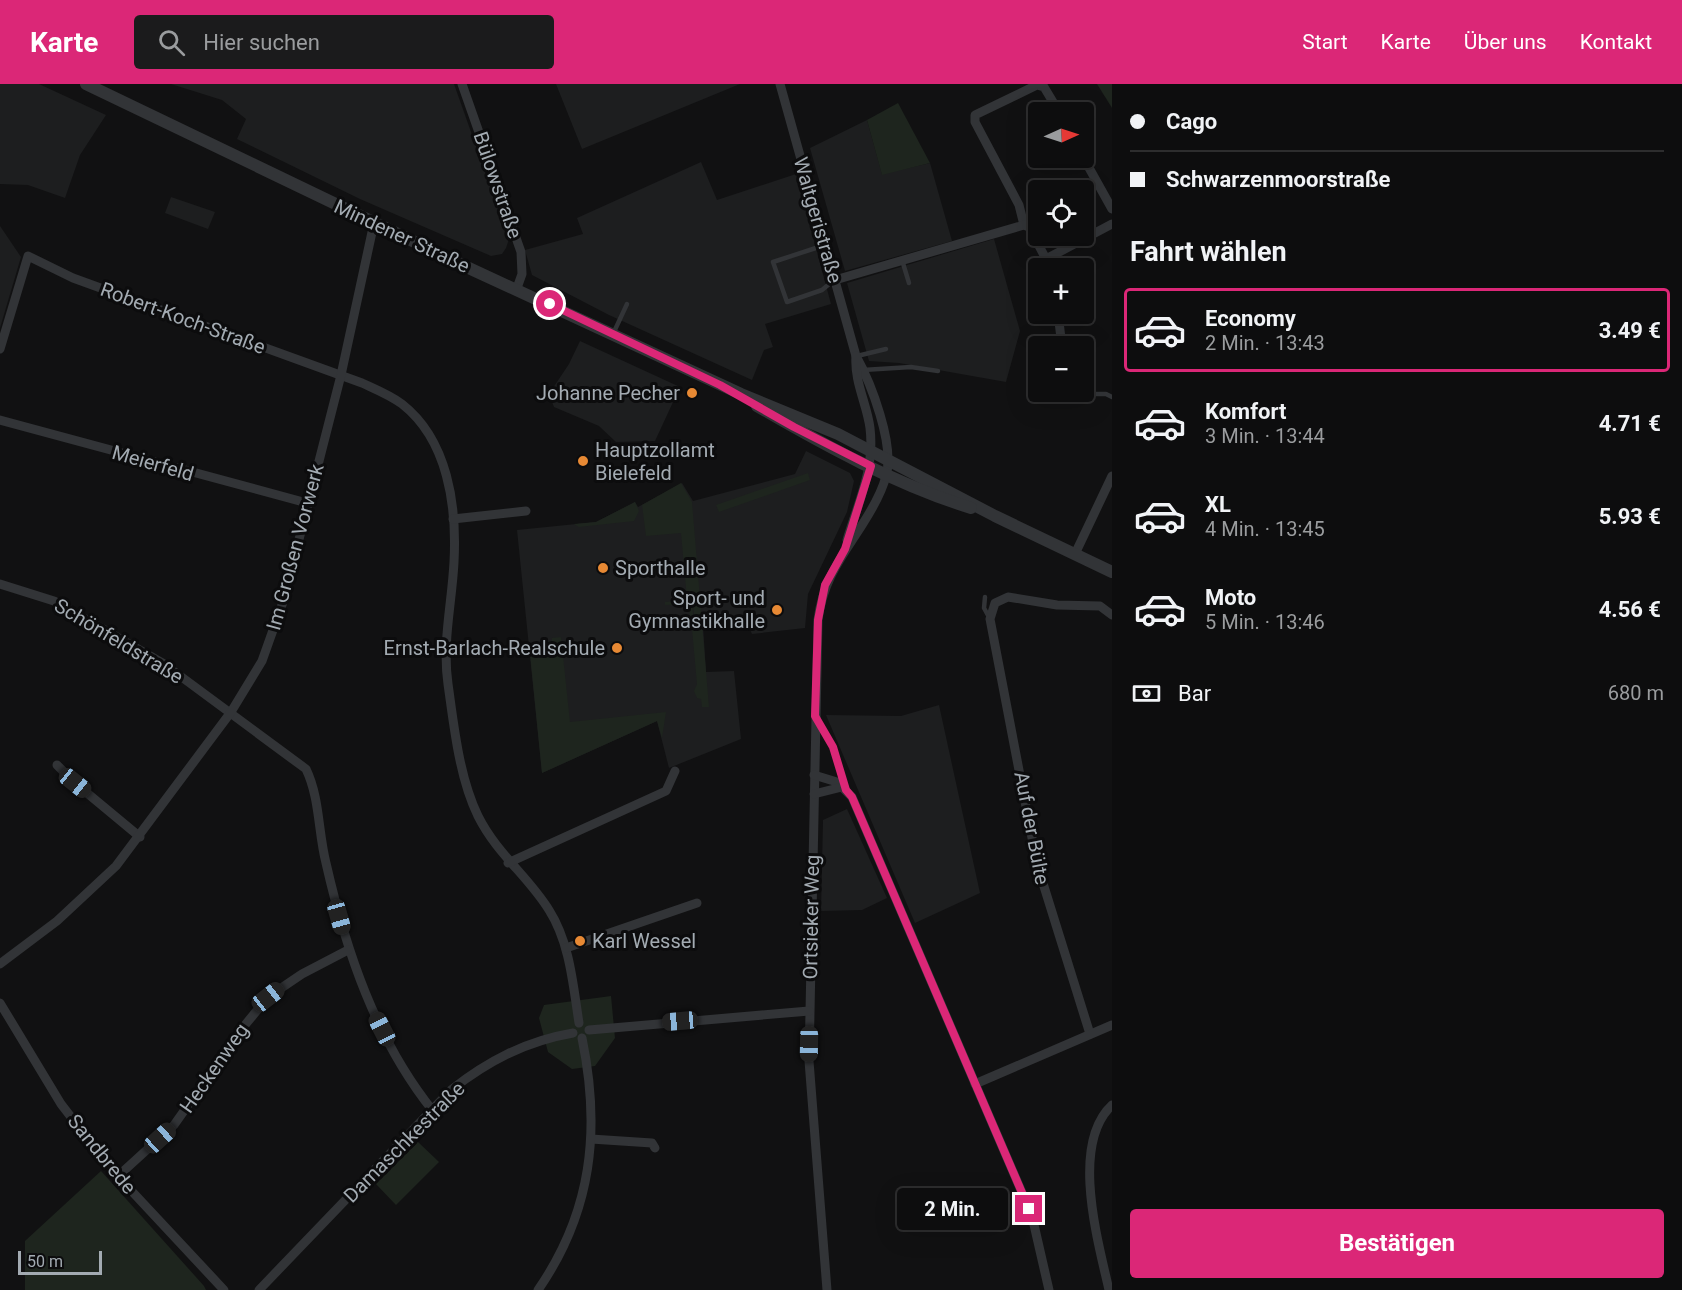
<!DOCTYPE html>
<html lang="de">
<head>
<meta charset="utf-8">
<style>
	:root { --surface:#0d0d0e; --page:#1b1b1c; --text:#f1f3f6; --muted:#9a9c9e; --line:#2d2d2e; --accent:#db2777 }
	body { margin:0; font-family:Roboto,sans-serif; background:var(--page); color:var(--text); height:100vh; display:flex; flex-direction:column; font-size:22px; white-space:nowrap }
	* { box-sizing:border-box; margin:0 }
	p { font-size:20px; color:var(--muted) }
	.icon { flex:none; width:33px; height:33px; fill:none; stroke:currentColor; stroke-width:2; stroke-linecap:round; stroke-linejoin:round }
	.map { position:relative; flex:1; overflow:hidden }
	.panel { display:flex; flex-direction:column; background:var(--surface); width:570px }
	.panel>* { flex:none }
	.guide { display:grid; align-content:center; height:132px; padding:0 18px; background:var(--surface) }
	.needle { width:39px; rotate:87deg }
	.buttons { position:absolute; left:1028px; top:18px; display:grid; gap:12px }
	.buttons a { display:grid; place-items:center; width:66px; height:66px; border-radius:6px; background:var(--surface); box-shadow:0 6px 24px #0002,0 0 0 2px var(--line); font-size:30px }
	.scale { position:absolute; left:18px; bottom:15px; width:84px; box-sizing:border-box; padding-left:6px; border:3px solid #a3abb2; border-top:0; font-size:16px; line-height:21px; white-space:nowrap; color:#a3abb2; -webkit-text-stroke:4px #0c0c0d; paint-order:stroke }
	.end { position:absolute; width:27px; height:27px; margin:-14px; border:8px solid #db2777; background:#fff; box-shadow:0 0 0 3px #fff }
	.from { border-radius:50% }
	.bubble { position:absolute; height:42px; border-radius:6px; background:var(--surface); box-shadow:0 6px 24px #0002,0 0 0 2px var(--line); font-size:20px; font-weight:700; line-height:42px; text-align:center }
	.car { position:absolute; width:18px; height:36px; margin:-18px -9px; border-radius:8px; box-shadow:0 0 4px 2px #0007; background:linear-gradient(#222 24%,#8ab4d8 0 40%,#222 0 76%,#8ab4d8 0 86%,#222 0) }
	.guide b { display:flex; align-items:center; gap:21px; height:57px; font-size:22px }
	.guide b+b { border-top:2px solid var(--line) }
	.guide i { width:15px; height:15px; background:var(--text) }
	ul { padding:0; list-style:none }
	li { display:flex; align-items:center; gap:18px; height:84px; margin:0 12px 9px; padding:0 6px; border:3px solid transparent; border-radius:6px }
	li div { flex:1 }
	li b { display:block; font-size:22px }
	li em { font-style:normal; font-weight:700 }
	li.selected { border-color:var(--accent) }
	li>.icon { width:54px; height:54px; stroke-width:1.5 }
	h2 { padding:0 18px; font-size:27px; line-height:72px }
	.pay { display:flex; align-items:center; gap:15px; height:66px; padding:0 18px; font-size:22px }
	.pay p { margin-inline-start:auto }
	.cta { display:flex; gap:12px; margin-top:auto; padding:12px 18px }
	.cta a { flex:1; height:69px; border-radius:6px; background:var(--accent); color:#fff; font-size:24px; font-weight:700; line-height:69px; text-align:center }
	header { display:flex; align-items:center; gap:36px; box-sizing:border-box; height:84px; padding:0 30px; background:var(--accent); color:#fff }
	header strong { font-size:28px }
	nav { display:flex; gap:33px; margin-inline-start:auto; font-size:21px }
	.search { width:420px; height:54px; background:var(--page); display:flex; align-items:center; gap:15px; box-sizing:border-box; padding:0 21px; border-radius:6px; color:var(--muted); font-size:22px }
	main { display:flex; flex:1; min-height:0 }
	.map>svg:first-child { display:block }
</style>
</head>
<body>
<header>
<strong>Karte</strong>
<div class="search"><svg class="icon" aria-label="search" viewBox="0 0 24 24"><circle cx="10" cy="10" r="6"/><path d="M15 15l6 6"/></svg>Hier suchen</div>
<nav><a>Start</a><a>Karte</a><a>Über uns</a><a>Kontakt</a></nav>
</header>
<main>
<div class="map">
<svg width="1112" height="1206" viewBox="0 0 1112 1206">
	<rect width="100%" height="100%" fill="#111112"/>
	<!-- built -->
	<g fill="#1d1e1f">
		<polygon points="0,0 39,0 106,31 80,71 65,114 28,101 0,100"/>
		<polygon points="171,0 454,0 509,155 506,164 502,170 491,172 360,115 237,55 246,35 222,16"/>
		<polygon points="556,0 740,0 582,65"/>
		<polygon points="867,36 882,90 930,79 952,157 845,187 810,64"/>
		<polygon points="701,78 717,116 796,90 831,220 765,240 773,263 764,266 752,296 609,231 532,191 525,166 583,150 577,134"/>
		<polygon points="171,113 215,128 208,145 165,129"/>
		<polygon points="0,142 21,173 0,244"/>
		<polygon points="994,155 1020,247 1006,298 899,279 869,277 847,199"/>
		<polygon points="580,257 680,303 655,357 616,358 599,342 554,323 549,310 569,280"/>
		<polygon points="806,367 850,389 854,397 847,428 808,510 805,544 752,550 744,532 703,542 706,588 734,587 741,655 669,684 657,637 542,689 517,446 596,438 635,418 638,423 682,399 693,417 795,390"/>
		<polygon points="939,621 980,809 915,839 826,631 901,632"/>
		<polygon points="847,725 887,814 862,826 821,827 823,736"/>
	</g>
	<!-- green -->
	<g fill="#1e251e">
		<polygon points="1097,0 1112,0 1112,24"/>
		<polygon points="898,19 930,79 882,91 867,36"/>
		<polygon points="808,389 810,396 719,428 716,421"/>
		<polygon points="681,399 692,418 709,623 702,623 701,615 697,614 694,607 697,600 692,545 695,545 693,515 687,515 681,449 646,452 642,421"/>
		<polygon points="635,418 639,427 634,437 579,443 574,440 596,438"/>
		<polygon points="692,516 694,542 692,543 688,520 665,521 665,518"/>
		<polygon points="561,553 570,638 666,628 662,654 657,637 542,689 529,559 552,557 552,554"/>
		<polygon points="611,912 615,954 595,982 572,985 548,968 539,934 544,921"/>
		<polygon points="418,1058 439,1078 396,1121 376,1100"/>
		<polygon points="101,1087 204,1202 206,1206 25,1206 25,1157"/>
	</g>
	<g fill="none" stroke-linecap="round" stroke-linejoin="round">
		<!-- service -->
		<g stroke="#323437" stroke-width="4.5">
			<polyline points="825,161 773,178 787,218 822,206 834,196"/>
			<polyline points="902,176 909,199"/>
			<polyline points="613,250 627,220"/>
			<polyline points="857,272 886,265"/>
			<polyline points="863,286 911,283 938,287"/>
			<polyline points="1075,310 1106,310 1112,313"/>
			<polyline points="985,513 984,524 990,535"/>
			<polyline points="818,637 833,663 846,703"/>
		</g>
		<!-- minor -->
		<g stroke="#323437" stroke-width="9">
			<polyline points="462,0 521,168 522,190 517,204"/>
			<path d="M780 0 856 272C871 299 895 361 886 392 882 408 871 427 862 441 841 474 823 496 818 536L809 977 827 1206"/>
			<polyline points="1083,73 1112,125"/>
			<polyline points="1024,141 1019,121 975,38 975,31 1037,1 1044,3 1059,28"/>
			<polyline points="835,196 1024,141 1029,143 1046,175 1112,140"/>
			<polyline points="1058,230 1062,262"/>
			<path d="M0 265 28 172 73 194 362 299C375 305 390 311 402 320 448 356 457 422 454 478 452 519 442 558 448 600 454 642 459 693 478 732 497 770 528 792 549 826 570 859 573 901 579 939"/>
			<polyline points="0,336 307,419"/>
			<polyline points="453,435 526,427"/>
			<path d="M847 456C858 419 875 385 870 344 867 320 854 298 856 272"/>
			<polyline points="1075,470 1112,392"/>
			<path d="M0 500 54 517 164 580 306 685C320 714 318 748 326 779 346 867 376 956 433 1027"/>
			<polyline points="57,681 75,699 140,753"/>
			<polyline points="814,691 837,698 852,713 1032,1132 1049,1206"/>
			<polyline points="814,710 842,703"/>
			<polyline points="508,779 666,707 675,687"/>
			<polyline points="566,864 697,819"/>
			<polyline points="0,880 57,837 116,782 231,628 262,577 283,518 341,291 374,139"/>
			<polyline points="0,919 61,1020 112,1086 224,1206"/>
			<polyline points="589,946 809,927"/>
			<polyline points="1090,950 1037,780 990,535 995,519 1008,513 1057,521 1100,522 1112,531"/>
			<polyline points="975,1000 1112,941"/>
			<polyline points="591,1055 652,1059 655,1064"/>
			<polyline points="117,1093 174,1041 245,941 268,913 302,890 348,866"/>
			<path d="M259 1206 451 1006C488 977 526 957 573 949"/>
			<path d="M538 1206C592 1128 601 1046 582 954"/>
			<path d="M1109 1206C1098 1157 1070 1060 1112 1021"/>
		</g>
		<!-- tertiary -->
		<g stroke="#323437" stroke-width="12">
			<polyline points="86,0 473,186 741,310 838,350 995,432 1112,488"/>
			<path d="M757 322C824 361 897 401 971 424"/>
		</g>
	</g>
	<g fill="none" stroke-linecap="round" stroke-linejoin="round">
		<!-- route -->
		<polyline stroke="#db2777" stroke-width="8" points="550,220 720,301 794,343 871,382 845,465 825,501 818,536 815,632 833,663 846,706 852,713 1029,1125"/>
	</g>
	<!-- markers -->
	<g fill="#e78934" stroke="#0c0c0d" stroke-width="2">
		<circle cx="692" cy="309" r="6"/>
		<circle cx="583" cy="377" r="6"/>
		<circle cx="603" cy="484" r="6"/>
		<circle cx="777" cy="526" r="6"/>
		<circle cx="617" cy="564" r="6"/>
		<circle cx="580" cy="857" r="6"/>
	</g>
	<g text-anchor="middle" stroke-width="6" stroke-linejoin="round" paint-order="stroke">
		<!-- street labels -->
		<g font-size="20" fill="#a3abb2" stroke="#0c0c0d">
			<text transform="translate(498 101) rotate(71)" y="7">Bülowstraße</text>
			<text transform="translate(818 136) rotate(74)" y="7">Waltgeristraße</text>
			<text transform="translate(402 152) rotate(25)" y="7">Mindener Straße</text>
			<text transform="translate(183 234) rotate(20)" y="7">Robert-Koch-Straße</text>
			<text transform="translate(153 379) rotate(16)" y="7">Meierfeld</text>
			<text transform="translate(295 463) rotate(-75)" y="7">Im Großen Vorwerk</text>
			<text transform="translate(119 557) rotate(31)" y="7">Schönfeldstraße</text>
			<text transform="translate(1032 744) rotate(79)" y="7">Auf der Bülte</text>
			<text transform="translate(811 833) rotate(-89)" y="7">Ortsieker Weg</text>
			<text transform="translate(214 984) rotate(-55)" y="7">Heckenweg</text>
			<text transform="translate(404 1058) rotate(-45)" y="7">Damaschkestraße</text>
			<text transform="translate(102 1070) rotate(51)" y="7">Sandbrede</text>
		</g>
		<!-- poi labels -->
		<g font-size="20" fill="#a3abb2" stroke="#0c0c0d" text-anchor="end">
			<text x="680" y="316">Johanne Pecher</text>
			<text x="595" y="373" text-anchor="start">Hauptzollamt<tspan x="595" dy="23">Bielefeld</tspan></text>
			<text x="615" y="491" text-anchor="start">Sporthalle</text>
			<text x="765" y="521">Sport- und<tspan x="765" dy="23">Gymnastikhalle</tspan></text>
			<text x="605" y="571">Ernst-Barlach-Realschule</text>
			<text x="592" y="864" text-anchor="start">Karl Wessel</text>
		</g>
	</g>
</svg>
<div class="buttons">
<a><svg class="needle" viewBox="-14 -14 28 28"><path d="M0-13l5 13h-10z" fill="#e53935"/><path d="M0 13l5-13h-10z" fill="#9a9c9e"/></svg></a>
<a><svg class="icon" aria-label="locate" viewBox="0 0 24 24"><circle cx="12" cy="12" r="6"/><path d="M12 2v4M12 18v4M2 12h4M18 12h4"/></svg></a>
<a>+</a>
<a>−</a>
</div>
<div class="scale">50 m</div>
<i class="end from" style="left:550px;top:220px"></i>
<i class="end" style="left:1029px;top:1125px"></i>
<div class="bubble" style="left:897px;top:1104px;width:111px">2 Min.</div>
<i class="car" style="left:75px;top:699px;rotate:129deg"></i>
<i class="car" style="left:339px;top:833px;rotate:164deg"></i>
<i class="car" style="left:268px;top:913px;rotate:52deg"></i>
<i class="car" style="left:680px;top:937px;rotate:265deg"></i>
<i class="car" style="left:382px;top:945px;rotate:333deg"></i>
<i class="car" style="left:809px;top:960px;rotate:181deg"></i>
<i class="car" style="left:160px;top:1054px;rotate:48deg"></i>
</div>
<section class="panel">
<div class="guide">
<b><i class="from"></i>Cago</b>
<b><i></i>Schwarzenmoorstraße</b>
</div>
<h2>Fahrt wählen</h2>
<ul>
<li class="selected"><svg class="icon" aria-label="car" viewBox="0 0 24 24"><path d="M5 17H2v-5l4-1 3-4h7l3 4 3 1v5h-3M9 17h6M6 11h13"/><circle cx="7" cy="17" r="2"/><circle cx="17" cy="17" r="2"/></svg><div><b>Economy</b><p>2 Min. · 13:43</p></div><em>3.49 €</em></li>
<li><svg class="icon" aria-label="car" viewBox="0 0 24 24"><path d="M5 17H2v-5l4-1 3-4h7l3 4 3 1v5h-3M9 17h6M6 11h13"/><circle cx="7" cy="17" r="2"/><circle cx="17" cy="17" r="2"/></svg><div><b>Komfort</b><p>3 Min. · 13:44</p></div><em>4.71 €</em></li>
<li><svg class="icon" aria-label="car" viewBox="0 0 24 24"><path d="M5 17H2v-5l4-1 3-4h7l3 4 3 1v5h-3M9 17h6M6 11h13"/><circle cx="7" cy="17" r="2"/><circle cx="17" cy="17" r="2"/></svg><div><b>XL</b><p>4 Min. · 13:45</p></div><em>5.93 €</em></li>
<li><svg class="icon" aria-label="car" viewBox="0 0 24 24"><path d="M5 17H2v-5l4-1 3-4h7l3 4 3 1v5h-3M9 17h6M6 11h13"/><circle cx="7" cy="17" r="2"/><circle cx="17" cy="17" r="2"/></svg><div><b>Moto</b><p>5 Min. · 13:46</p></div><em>4.56 €</em></li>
</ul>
<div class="pay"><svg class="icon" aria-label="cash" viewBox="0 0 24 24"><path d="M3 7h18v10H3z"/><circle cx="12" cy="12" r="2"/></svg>Bar<p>680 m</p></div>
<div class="cta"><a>Bestätigen</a></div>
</section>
</main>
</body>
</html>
